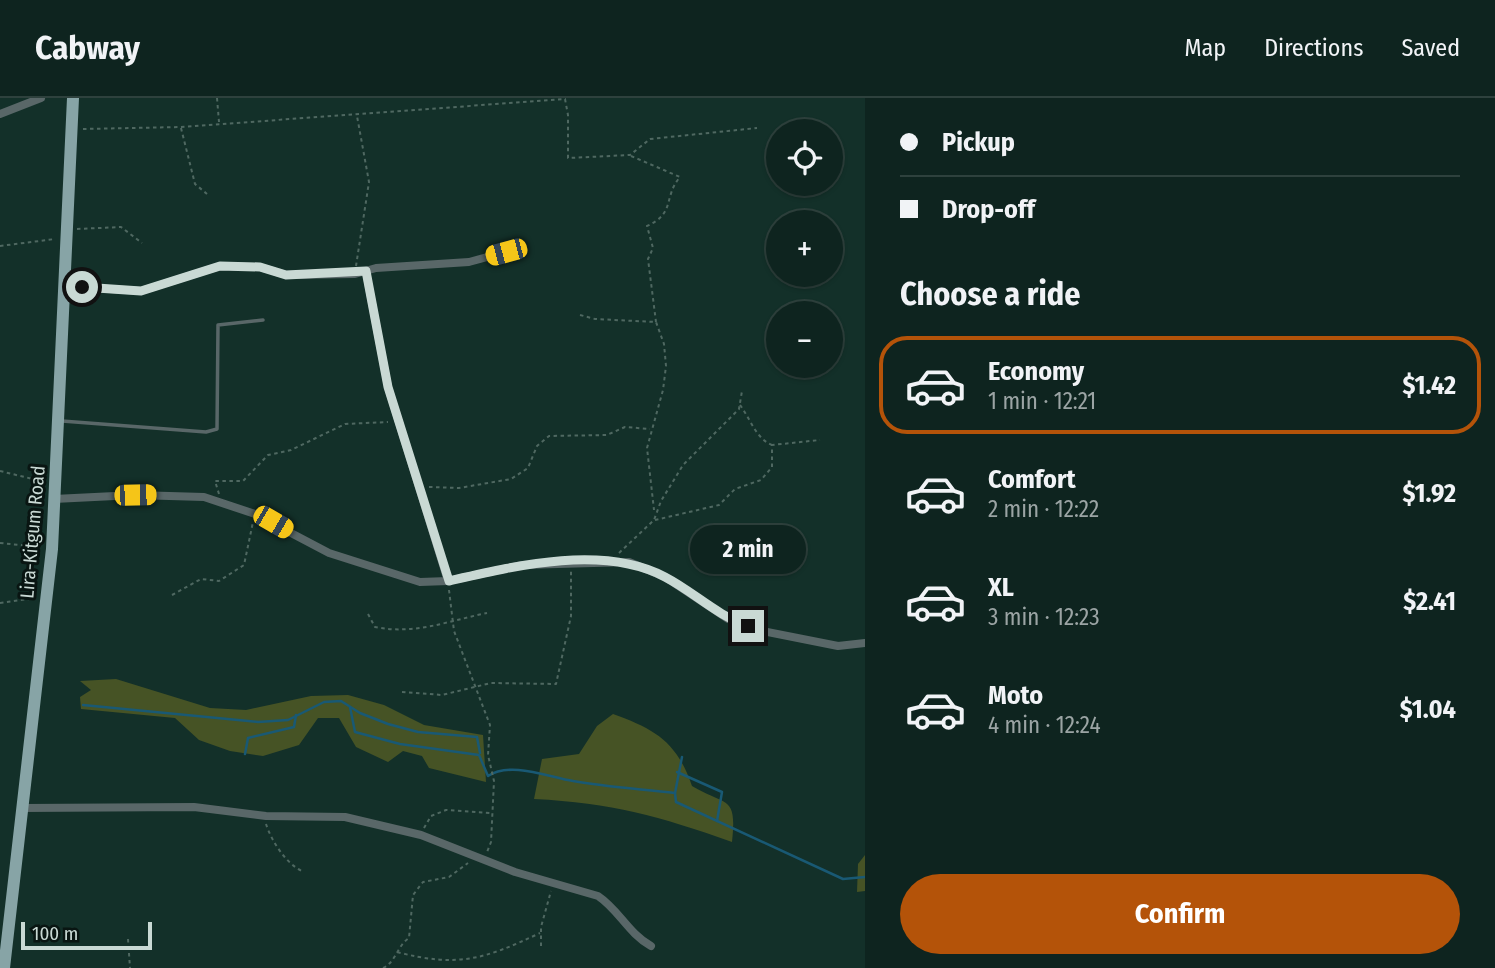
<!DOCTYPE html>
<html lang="en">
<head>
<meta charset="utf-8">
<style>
	:root { --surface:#0e241f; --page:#172c28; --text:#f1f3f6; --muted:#9ba4a4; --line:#2e413d; --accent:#b45309 }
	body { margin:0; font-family:"Fira Sans Condensed",sans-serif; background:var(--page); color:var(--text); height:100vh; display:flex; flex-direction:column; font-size:26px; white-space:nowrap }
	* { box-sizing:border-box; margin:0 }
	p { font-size:23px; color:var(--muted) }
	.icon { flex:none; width:38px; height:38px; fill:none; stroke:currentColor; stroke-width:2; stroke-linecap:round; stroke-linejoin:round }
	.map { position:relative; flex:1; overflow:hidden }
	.panel { display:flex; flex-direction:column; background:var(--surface); width:630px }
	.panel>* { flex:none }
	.guide { display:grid; align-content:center; height:154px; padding:0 35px; background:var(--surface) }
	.controls { position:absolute; left:766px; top:21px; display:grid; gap:14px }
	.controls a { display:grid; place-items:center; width:77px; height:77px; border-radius:50%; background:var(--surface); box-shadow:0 2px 5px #0004,0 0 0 2px var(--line); font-size:35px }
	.scale { position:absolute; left:21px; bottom:18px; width:131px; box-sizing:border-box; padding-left:7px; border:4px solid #c9d9d4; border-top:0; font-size:19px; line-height:24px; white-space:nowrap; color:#c9d9d4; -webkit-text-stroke:5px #091512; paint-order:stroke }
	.end { position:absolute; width:32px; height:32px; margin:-16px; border:9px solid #c9d9d4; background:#111; box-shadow:0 0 0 4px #111 }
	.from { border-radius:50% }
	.bubble { position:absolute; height:49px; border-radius:24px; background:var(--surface); box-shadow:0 2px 5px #0004,0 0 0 2px var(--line); font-size:23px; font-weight:700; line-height:49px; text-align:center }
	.car { position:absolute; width:21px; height:42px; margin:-21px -10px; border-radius:9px; box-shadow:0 0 5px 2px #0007; background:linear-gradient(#f5c518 24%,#345 0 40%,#f5c518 0 76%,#345 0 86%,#f5c518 0) }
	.guide b { display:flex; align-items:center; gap:24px; height:66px; font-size:26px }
	.guide b+b { border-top:2px solid var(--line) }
	.guide i { width:18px; height:18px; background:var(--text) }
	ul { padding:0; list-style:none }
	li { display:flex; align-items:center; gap:21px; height:98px; margin:0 14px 10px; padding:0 21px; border:4px solid transparent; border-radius:28px }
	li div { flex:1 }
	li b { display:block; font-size:26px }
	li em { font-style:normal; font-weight:700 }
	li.active { border-color:var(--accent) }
	li>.icon { width:63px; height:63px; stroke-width:1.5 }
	h2 { padding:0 35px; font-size:32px; line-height:84px }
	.action { display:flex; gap:14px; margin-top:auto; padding:14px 35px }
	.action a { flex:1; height:80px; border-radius:42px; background:var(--accent); color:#fff; font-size:28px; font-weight:700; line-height:80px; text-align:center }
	header { display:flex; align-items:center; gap:42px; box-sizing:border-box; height:98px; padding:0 35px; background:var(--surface); border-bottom:2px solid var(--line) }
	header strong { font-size:33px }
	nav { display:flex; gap:38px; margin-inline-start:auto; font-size:24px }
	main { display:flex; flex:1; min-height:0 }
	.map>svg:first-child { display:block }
</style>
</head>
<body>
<header>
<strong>Cabway</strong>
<nav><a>Map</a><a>Directions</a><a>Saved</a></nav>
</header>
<main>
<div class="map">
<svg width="865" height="870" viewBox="0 0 865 870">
	<rect width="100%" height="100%" fill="#133029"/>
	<!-- green -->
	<g fill="#465325">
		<polygon points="116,581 210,610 246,612 311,598 348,597 384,607 424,627 483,637 486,684 429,670 422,658 403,653 388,664 356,649 339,620 318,620 299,647 263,658 230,653 199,642 175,620 81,611 80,599 91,592 80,583"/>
		<path d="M613 616C655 631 677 644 692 688 727 709 737 696 732 744 659 718 612 705 534 701L542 661 579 656 597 628Z"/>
		<polygon points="865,757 865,793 857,794 858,766"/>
	</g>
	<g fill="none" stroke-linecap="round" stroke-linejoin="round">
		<!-- stream -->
		<g stroke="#195974" stroke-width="2.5">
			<polyline points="83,607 258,624 288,622 324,604 341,603 360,615 388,626 418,634 477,639 480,655"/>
			<path d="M350 609 355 634 400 646 479 657 488 678C511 663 548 679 573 683 606 689 641 691 675 695L676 704 843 781 865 779"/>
			<polyline points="245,656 248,640 294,629 296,617"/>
			<polyline points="677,674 722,694 717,723"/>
			<polyline points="675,695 682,659"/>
		</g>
		<!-- path -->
		<g stroke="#4f6861" stroke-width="2" stroke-dasharray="3.5 3.5" stroke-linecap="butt">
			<polyline points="217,0 219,24"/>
			<polyline points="181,30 195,86 207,96"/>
			<polyline points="83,31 181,29 565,1 568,17 568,60 630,57 650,41 757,30"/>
			<path d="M631 58 680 79C663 99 676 115 647 128L653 150 648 161 656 224"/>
			<polyline points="77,131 121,129 142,145"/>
			<polyline points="0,148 55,141"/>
			<polyline points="356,168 369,84 357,18"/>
			<polyline points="580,217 595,221 656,224 664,246 666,268 663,292 647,350 654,412"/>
			<path d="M740 307C750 320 756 341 772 347"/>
			<polyline points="0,373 45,384"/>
			<polyline points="429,389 459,390 511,381 528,370 537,348 549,338 607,337 625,329 650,331"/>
			<polyline points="219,396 215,383 243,383 268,357 291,352 345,326 388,324"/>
			<polyline points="655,422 719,407 735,391 761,382 772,369 772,347 820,342"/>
			<polyline points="0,445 40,449"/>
			<polyline points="619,455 654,422 661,403 683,367 739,311 742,293"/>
			<polyline points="449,492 454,533 490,627 488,657 494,683 491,744 487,754"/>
			<polyline points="172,497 201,481 219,483 244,467 253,424"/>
			<polyline points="0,505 36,500"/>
			<path d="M368 516 375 529C415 537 448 523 487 515"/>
			<polyline points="402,594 442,597 491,585 556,586 571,518 571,472"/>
			<path d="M266 726C271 742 286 766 302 773"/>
			<polyline points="424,730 431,718 446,712 491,715"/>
			<polyline points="128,841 130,870"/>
			<polyline points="541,848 541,829 551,793"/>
			<path d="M397 854C458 870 485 861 540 835"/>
			<path d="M383 870C396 864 397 848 409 840L413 797 423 784 449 779 468 765"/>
		</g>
		<!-- lane -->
		<polyline stroke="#596768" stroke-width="3.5" points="62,323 206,334 217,331 218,227 263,222"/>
		<!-- street -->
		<g stroke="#596768" stroke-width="8">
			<polyline points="0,16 41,0"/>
			<polyline points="366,174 388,289 448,483"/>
			<polyline points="63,188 141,193 220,168 260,169 286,177 355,176 376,170 469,164 506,154"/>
			<polyline points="54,401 135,397 204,399 255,416 329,455 420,484 448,483 522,467 629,464 665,479 728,521 762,533 838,548 865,545"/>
			<path d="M22 710 194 709 266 718 345 719 421 737 515 774 598 798C619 812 628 835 651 848"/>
		</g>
		<!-- primary -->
		<polyline stroke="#87a4a6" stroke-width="12" points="4,870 52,451 73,0"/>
	</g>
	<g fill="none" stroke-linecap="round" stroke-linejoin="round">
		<!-- route -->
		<path stroke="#c9d9d4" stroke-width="9" d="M82 189 141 193 220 168 260 169 286 177 366 173 388 289 449 483C514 468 603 446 665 479 694 494 716 517 748 528"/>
	</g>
	<g text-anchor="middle" stroke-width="6" stroke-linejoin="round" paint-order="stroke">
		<!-- street labels -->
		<g font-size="19" fill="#c9d9d4" stroke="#091512">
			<text transform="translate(32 434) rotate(-85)" y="7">Lira-Kitgum Road</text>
		</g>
	</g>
</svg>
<div class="controls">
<a><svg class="icon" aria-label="locate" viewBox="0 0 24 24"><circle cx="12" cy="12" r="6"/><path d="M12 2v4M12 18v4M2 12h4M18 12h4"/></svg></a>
<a>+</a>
<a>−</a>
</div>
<div class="scale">100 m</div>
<i class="end from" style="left:82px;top:189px"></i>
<i class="end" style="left:748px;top:528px"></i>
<div class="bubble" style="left:690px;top:427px;width:116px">2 min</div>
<i class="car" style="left:506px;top:154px;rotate:255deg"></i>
<i class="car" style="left:135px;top:397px;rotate:89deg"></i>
<i class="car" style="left:273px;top:424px;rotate:120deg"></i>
</div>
<section class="panel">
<div class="guide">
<b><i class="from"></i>Pickup</b>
<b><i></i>Drop-off</b>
</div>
<h2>Choose a ride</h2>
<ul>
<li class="active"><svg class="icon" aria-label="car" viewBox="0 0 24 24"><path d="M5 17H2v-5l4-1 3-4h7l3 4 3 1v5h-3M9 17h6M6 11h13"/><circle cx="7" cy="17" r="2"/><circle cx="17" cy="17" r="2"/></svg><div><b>Economy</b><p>1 min · 12:21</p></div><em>$1.42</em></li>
<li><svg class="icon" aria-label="car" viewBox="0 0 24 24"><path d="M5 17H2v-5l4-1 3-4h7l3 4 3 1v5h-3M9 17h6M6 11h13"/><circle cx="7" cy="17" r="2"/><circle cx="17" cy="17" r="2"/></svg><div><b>Comfort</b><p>2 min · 12:22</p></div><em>$1.92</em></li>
<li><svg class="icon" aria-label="car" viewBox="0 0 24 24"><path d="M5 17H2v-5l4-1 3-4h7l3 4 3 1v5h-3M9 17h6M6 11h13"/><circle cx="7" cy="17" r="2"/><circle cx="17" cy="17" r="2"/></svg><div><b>XL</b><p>3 min · 12:23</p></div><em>$2.41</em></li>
<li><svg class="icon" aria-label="car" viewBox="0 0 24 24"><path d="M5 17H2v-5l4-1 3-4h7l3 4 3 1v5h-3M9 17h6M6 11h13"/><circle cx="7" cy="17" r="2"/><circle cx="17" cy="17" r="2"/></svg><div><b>Moto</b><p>4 min · 12:24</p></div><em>$1.04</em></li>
</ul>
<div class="action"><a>Confirm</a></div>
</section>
</main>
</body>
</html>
